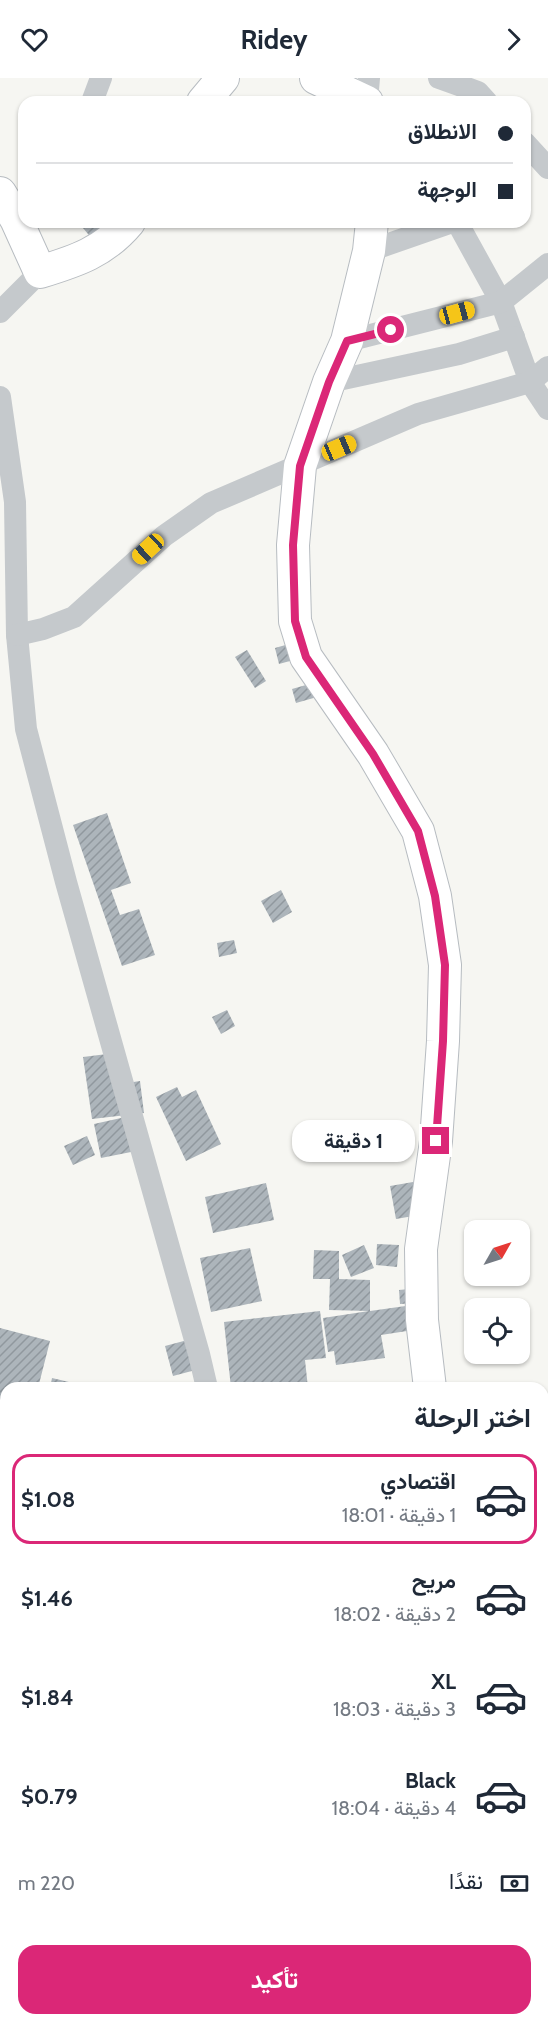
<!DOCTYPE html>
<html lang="ar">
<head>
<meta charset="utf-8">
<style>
	:root { --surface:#fff; --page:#f2f2f3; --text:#1f2937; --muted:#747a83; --line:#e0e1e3; --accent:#db2777 }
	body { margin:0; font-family:Cabin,Vazirmatn,sans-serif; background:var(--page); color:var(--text); direction:rtl; height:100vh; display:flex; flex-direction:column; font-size:22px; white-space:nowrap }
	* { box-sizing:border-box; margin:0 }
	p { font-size:20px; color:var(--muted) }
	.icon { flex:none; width:33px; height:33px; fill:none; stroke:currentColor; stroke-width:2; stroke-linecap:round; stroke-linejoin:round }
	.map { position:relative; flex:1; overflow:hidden; direction:ltr }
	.details { position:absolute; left:0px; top:1304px; width:549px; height:644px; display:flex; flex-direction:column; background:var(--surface); border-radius:18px 18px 0 0; box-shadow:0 2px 4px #0004; direction:rtl }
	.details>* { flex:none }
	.hud { position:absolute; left:18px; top:18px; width:513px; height:132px; border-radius:18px; box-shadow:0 2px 4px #0004; direction:rtl; display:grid; align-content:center; height:132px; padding:0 18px; background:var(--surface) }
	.needle { width:39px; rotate:51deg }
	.fabs { position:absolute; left:464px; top:1142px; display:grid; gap:12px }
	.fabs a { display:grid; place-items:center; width:66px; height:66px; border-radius:12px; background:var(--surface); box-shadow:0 2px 4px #0004; font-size:30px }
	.end { position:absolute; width:27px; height:27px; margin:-14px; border:8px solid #db2777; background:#fff; box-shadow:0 0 0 3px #fff }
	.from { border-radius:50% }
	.bubble { position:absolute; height:42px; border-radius:18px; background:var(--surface); box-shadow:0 2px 4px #0004; font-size:20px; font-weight:700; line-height:42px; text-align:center; direction:rtl }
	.car { position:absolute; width:18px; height:36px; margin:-18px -9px; border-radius:8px; box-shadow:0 0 4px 2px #0007; background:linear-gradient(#f5c518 24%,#345 0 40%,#f5c518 0 76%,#345 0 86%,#f5c518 0) }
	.hud b { display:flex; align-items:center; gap:21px; height:57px; font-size:22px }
	.hud b+b { border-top:2px solid var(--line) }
	.hud i { width:15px; height:15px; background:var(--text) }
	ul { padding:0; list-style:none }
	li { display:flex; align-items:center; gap:18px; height:90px; margin:0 12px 9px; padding:0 6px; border:3px solid transparent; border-radius:18px }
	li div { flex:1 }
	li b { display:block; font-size:22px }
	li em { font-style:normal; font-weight:700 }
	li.current { border-color:var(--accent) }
	li>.icon { width:54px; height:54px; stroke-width:1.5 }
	h2 { padding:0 18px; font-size:27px; line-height:72px }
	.pay { display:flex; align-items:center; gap:15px; height:66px; padding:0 18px; font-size:22px }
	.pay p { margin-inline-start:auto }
	.primary-button { display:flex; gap:12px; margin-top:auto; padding:12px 18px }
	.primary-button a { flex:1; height:69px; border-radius:18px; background:var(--accent); color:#fff; font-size:24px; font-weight:700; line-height:69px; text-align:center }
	header { display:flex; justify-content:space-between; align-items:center; height:78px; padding:0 18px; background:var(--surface); font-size:27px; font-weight:700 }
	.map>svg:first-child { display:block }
</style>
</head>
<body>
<header><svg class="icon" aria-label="forward" viewBox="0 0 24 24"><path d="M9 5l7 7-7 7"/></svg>Ridey<svg class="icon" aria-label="heart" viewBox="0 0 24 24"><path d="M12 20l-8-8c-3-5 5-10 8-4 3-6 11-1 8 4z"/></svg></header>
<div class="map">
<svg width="548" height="1946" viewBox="0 0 548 1946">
	<defs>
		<pattern id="building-hatch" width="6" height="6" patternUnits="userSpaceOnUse" patternTransform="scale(1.5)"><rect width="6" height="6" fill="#adb5bb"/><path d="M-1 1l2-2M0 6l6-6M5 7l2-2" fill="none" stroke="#90989e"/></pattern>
	</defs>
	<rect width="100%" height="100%" fill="#f6f6f2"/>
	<!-- building -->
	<g fill="url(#building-hatch)">
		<polygon points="78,144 103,144 108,150 93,162"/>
		<polygon points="303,562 308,578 279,586 275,570"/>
		<polygon points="247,572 266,603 255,610 235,579"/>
		<polygon points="313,605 317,619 296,625 292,611"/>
		<polygon points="107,735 131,805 111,812 120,837 139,831 155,877 122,888 73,747"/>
		<polygon points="281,812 292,834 273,845 261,823"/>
		<polygon points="234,862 237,875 219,879 217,865"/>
		<polygon points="227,932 235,948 221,956 212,939"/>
		<polygon points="123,974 127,1005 140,1003 144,1035 92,1041 83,979"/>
		<polygon points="177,1009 182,1019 196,1012 221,1066 186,1083 156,1019"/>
		<polygon points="139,1036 146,1071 101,1080 94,1046"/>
		<polygon points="87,1058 95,1077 73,1087 64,1068"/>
		<polygon points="413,1104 419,1137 396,1141 390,1108"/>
		<polygon points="266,1105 274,1142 213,1155 205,1119"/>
		<polygon points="377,1166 399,1167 397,1189 376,1187"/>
		<polygon points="364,1167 374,1190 351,1199 342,1177"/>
		<polygon points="250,1170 262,1223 211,1234 200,1180"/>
		<polygon points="314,1172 339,1173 339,1201 370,1202 370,1233 420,1226 407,1253 381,1257 385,1280 336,1287 334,1273 328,1274 323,1240 369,1233 329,1232 330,1201 313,1201"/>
		<polygon points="419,1210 420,1225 400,1226 399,1212"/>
		<polygon points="320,1233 326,1280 305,1282 308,1310 231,1310 224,1244"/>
		<polygon points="0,1250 50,1263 38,1310 6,1310 6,1347 0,1346"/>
		<polygon points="195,1260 203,1290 173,1298 165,1268"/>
		<polygon points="52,1300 90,1309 90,1310 50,1310"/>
		<polygon points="0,1439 6,1440 6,1488 0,1488"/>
		<polygon points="0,1770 6,1773 6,1843 0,1840"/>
		<rect x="543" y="1800" width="5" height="60"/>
		<polygon points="0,1873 6,1874 6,1937 0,1936"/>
		<polygon points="543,1917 548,1918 548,1946 526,1946 527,1941 543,1941"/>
		<polygon points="131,1941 167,1941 165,1946 130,1946"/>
		<polygon points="325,1941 385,1941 384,1946 325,1946"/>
		<polygon points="445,1941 500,1941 500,1946 446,1946"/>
	</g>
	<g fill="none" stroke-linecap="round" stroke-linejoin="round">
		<!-- secondary casing -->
		<g stroke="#b7bcc1" stroke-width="34">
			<g id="secondary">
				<polyline points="316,0 367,24"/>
				<polyline points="203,24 223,0"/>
				<path d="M0 115 16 141 40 194C76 183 104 174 129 144"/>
				<polyline points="372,144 369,173 347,263 329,304 300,388 293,467 295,543 306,579 373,676 418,753 435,818 445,887 443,963 436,1063 421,1171 422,1242 430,1310"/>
				<polyline points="543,1795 548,1795"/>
			</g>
		</g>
		<!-- street -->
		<g stroke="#c5c9cc" stroke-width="22">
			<polyline points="439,0 478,14 487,24"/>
			<polyline points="367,23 369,0"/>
			<polyline points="92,24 101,0"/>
			<polyline points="525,65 548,90"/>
			<polyline points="457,144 501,224 530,304 548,331"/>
			<polyline points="369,173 452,144"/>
			<polyline points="0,234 40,194"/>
			<polyline points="347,263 501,224 548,186"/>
			<polyline points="329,304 459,276 514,259"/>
			<polyline points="0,319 15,424 17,557 26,651 66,804 199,1276 207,1310"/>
			<polyline points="17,557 43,551 74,539 164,458 211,425 418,336 530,304 548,289"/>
			<polyline points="0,1437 6,1438"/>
			<polyline points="0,1783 6,1784"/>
			<polyline points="543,1920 548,1920"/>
			<polyline points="498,1941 499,1946"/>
			<polyline points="43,1946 44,1941"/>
		</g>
		<!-- secondary -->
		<use href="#secondary" stroke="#fff" stroke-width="32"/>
	</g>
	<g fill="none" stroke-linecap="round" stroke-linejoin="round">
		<!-- route -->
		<polyline stroke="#db2777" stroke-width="8" points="391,252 347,263 329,304 300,388 293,467 295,543 306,579 373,676 418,753 435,818 445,887 443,963 436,1063"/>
	</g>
</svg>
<div class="fabs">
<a><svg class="needle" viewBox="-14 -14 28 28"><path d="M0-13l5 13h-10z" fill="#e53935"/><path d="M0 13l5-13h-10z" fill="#747a83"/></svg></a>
<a><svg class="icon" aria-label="locate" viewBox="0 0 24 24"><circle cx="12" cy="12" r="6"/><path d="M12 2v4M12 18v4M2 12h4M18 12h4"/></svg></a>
</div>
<i class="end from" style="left:391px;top:252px"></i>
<i class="end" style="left:436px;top:1063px"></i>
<div class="bubble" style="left:292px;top:1042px;width:123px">1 دقيقة</div>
<i class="car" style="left:457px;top:235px;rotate:75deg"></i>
<i class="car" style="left:339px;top:370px;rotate:67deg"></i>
<i class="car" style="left:148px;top:471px;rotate:227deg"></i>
<div class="hud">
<b><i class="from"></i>الانطلاق</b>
<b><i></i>الوجهة</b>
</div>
<section class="details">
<h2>اختر الرحلة</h2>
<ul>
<li class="current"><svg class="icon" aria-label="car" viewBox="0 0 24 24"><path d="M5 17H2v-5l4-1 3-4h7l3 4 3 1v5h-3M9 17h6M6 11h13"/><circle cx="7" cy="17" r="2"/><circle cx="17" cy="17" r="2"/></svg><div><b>اقتصادي</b><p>1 دقيقة · 18:01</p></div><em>$1.08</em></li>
<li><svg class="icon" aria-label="car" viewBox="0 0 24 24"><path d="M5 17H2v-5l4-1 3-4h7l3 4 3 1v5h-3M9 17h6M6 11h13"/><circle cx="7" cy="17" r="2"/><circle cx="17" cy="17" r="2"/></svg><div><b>مريح</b><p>2 دقيقة · 18:02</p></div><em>$1.46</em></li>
<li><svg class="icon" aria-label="car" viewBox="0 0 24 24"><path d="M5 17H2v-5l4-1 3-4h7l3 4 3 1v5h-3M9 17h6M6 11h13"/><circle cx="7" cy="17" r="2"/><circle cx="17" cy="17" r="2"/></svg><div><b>XL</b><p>3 دقيقة · 18:03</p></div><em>$1.84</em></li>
<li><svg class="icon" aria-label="car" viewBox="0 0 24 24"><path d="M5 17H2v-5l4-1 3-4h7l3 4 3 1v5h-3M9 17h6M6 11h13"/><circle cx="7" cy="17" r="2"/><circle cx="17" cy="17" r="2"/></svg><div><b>Black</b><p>4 دقيقة · 18:04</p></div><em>$0.79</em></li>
</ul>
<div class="pay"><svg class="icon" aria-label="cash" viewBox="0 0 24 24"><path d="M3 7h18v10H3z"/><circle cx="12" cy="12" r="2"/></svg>نقدًا<p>220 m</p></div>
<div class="primary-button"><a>تأكيد</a></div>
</section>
</div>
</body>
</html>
